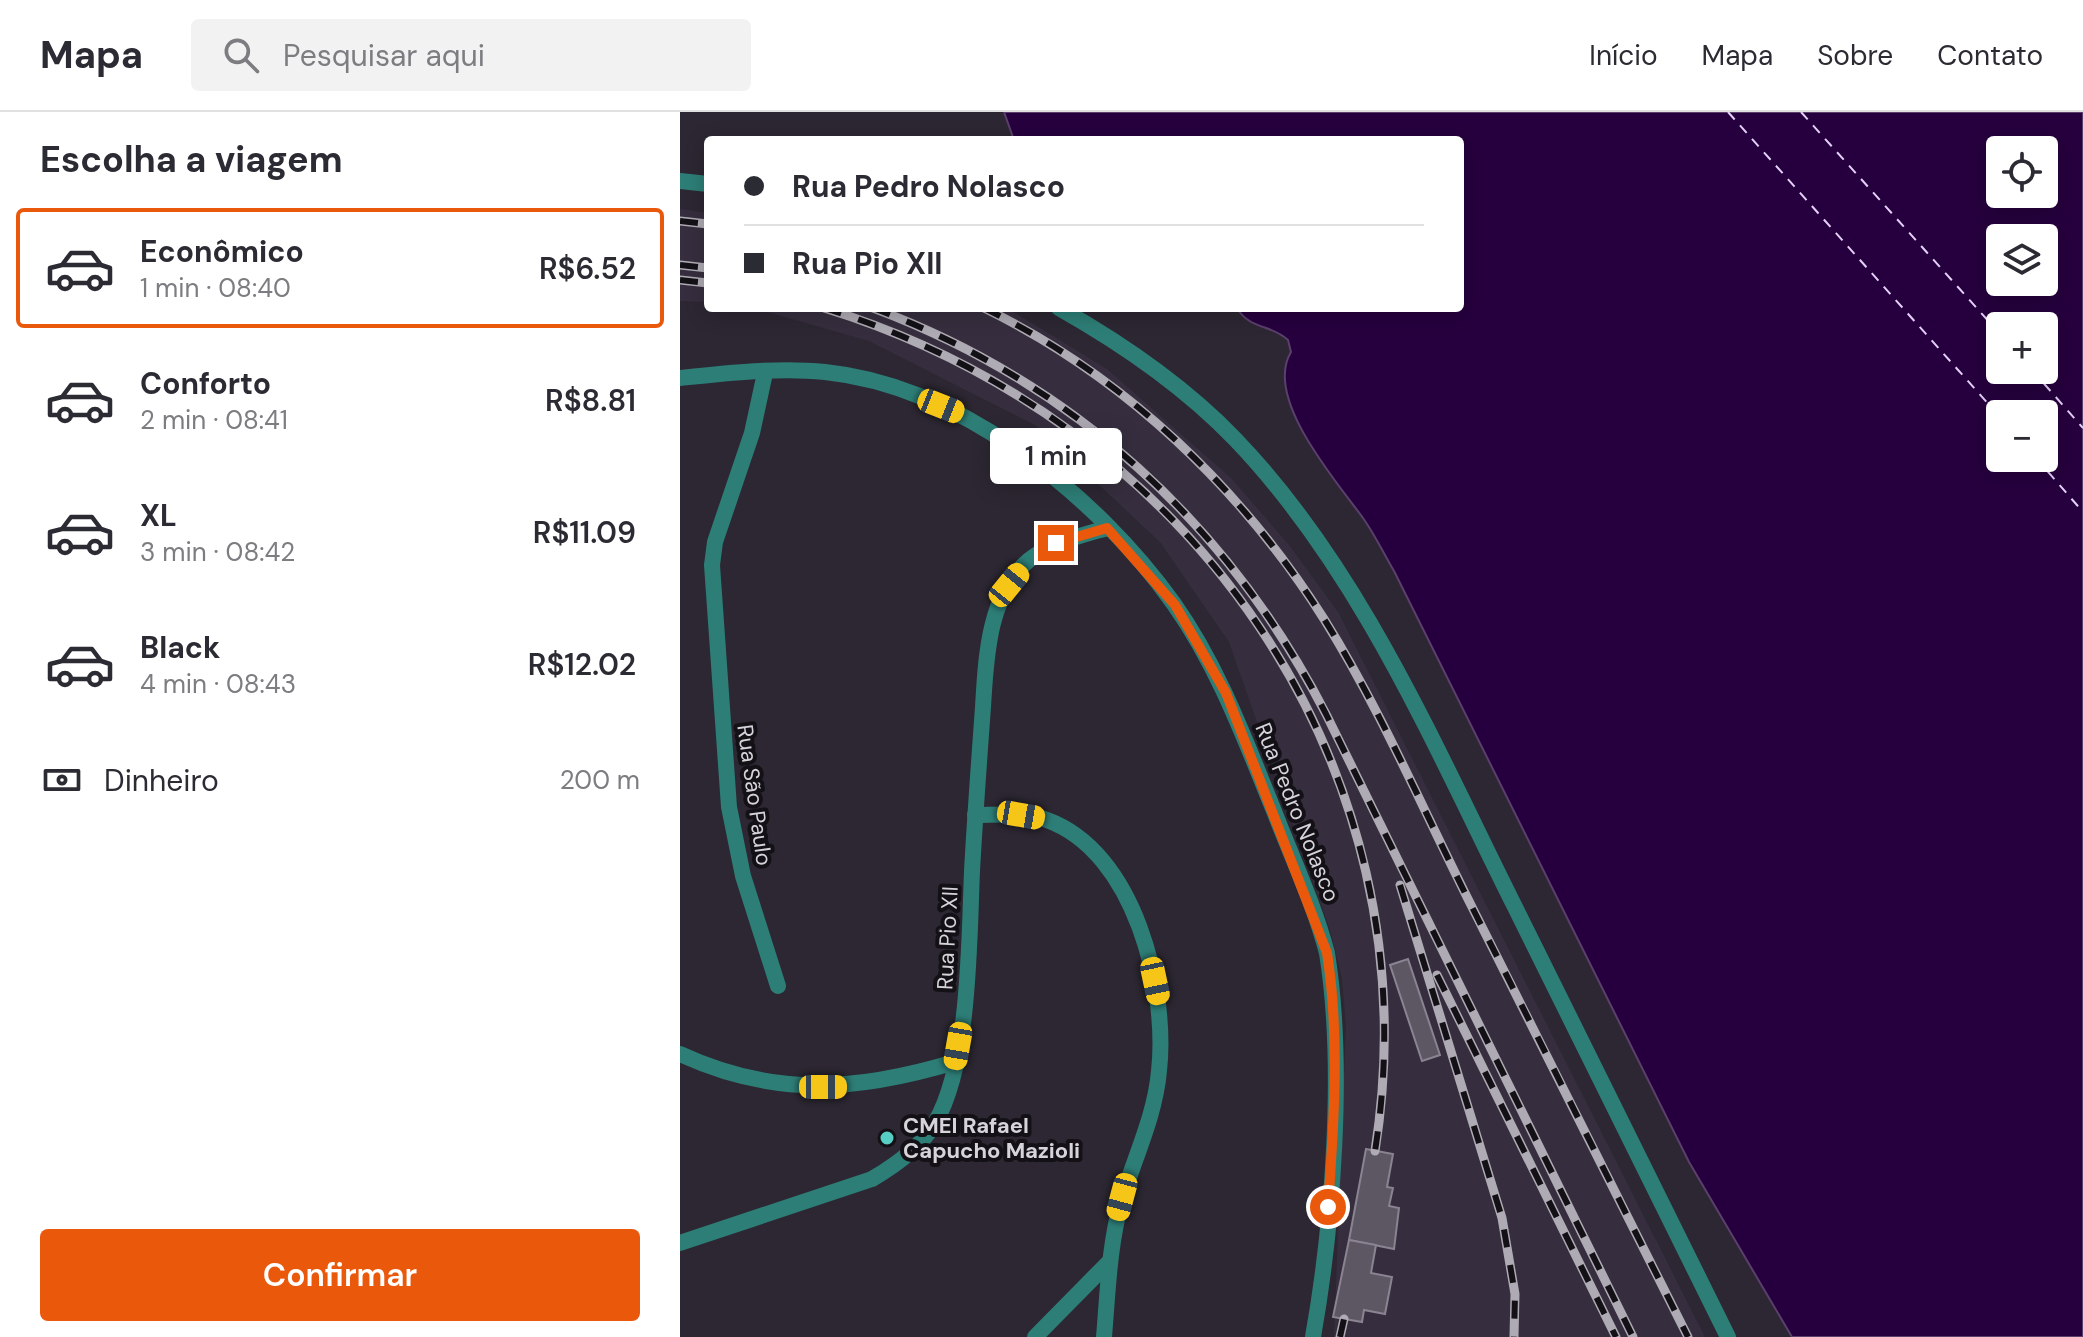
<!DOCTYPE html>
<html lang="pt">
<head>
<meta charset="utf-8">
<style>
	:root { --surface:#fff; --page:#f2f2f3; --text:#2b2b33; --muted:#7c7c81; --line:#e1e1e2; --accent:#ea580c }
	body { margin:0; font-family:"DM Sans",sans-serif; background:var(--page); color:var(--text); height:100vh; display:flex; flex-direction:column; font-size:30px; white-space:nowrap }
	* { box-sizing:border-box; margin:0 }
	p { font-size:26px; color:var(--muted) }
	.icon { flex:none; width:44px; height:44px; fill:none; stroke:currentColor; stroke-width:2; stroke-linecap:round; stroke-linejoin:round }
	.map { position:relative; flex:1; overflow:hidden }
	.drawer { display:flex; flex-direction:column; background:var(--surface); width:680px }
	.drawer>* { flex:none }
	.guide { position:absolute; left:24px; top:24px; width:760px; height:176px; border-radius:8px; box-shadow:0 4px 20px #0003; display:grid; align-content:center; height:176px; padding:0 40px; background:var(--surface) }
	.controls { position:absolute; left:1306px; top:24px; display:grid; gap:16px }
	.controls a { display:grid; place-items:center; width:72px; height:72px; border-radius:8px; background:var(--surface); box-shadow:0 4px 20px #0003; font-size:40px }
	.end { position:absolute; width:36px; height:36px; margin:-18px; border:10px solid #ea580c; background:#fff; box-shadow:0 0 0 4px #fff }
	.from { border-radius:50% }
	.bubble { position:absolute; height:56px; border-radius:8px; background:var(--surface); box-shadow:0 4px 20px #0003; font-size:26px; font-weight:600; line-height:56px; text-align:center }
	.car { position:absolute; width:24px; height:48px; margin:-24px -12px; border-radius:10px; box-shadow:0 0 6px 2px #0007; background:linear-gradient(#f5c518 24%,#345 0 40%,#f5c518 0 76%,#345 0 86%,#f5c518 0) }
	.guide b { display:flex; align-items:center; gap:28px; height:76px; font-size:30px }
	.guide b+b { border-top:2px solid var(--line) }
	.guide i { width:20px; height:20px; background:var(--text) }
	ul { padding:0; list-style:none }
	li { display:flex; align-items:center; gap:24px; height:120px; margin:0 16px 12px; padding:0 24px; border:4px solid transparent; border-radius:8px }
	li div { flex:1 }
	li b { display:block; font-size:30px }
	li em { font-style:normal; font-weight:600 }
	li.current { border-color:var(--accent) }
	li>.icon { width:72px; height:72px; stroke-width:1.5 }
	h2 { padding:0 40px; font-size:36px; line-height:96px }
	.pay { display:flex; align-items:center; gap:20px; height:88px; padding:0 40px; font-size:30px }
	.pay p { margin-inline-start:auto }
	.cta { display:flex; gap:16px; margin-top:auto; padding:16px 40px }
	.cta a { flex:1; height:92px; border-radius:8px; background:var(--accent); color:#fff; font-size:32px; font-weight:600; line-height:92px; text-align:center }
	header { display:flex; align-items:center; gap:48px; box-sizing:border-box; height:112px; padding:0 40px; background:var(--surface); border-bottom:2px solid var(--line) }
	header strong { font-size:38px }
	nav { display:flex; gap:44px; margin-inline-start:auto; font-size:28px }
	.search { width:560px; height:72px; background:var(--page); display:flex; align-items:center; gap:20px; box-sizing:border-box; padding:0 28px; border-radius:8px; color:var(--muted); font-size:30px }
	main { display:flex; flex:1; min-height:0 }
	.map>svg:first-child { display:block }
</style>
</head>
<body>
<header>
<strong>Mapa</strong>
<div class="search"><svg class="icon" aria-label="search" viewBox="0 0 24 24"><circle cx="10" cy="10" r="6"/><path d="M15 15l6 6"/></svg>Pesquisar aqui</div>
<nav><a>Início</a><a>Mapa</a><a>Sobre</a><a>Contato</a></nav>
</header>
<main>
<section class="drawer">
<h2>Escolha a viagem</h2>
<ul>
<li class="current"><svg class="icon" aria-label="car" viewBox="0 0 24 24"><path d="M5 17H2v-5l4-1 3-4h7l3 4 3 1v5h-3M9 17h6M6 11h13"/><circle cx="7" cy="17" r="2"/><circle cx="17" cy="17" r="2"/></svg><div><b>Econômico</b><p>1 min · 08:40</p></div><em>R$6.52</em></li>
<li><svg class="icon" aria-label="car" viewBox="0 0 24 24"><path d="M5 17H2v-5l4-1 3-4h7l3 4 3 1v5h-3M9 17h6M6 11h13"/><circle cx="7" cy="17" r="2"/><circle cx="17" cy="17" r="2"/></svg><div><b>Conforto</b><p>2 min · 08:41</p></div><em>R$8.81</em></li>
<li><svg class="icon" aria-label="car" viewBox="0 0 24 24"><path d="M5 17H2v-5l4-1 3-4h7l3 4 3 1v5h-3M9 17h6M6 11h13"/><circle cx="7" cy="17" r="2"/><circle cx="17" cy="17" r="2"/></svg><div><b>XL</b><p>3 min · 08:42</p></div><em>R$11.09</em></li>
<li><svg class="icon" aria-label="car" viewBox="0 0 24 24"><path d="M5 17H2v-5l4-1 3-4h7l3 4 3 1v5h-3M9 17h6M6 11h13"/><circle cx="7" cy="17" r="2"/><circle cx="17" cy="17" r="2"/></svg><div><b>Black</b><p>4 min · 08:43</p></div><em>R$12.02</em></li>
</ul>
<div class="pay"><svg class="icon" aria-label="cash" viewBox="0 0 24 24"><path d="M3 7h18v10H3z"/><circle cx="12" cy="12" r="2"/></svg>Dinheiro<p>200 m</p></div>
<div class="cta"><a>Confirmar</a></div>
</section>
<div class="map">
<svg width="1403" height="1225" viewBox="0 0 1403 1225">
	<rect width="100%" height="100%" fill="#2c2732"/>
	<!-- built -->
	<g fill="#362e3e">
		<polygon points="0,97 28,101 28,190 0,189"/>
		<polygon points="73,196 327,196 427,257 552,367 609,433 658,500 1025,1225 654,1225 666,914 662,866 650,818 549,530 480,430 355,313 189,229"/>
	</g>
	<!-- water -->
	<path fill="#26003e" stroke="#5b3f6d" stroke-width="2" fill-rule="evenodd" d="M324 0H1403V1225H1112L1009 1050 714 459C704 442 695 423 683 406 657 370 583 286 611 240L608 228C591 212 570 218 557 196H780V28H334ZM1320 38H1364V82H1320ZM1364 126V170H1320V126ZM1320 214H1364V258H1320ZM1320 302H1364V346H1320Z"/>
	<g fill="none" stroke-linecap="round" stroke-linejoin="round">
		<!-- ferry -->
		<g stroke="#e4d0f7" stroke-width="2" stroke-dasharray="10 8" stroke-linecap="butt">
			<polyline points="1048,0 1320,305"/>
			<polyline points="1121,0 1320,222"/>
			<polyline points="1352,258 1403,316"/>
			<polyline points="1356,346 1403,400"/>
		</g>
	</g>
	<!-- building -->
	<g fill="#5d5663" stroke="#8a8391" stroke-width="2">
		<polygon points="728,847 760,943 742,949 710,853"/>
		<polygon points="686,1037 713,1042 707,1075 713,1076 709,1094 719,1096 714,1137 669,1128"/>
		<polygon points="669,1128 696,1133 691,1161 712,1165 705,1202 684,1198 682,1210 653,1205"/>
	</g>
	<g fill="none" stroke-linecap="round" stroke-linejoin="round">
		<!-- minor -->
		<g stroke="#2d7e77" stroke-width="16">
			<polyline points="85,261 72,321 35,430 32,453 49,695 63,764 98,874"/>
			<path d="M295 703C317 703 346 700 367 708 455 740 488 877 479 959 475 1004 455 1044 442 1087 429 1133 428 1178 424 1225"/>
			<path d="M0 942C95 986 178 979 275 950"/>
			<path d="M0 1131 192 1067C216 1053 241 1035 255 1011 290 951 289 829 292 759 295 704 299 650 303 595 306 546 308 483 349 448 372 430 400 424 427 416"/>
			<polyline points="355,1225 428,1151"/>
		</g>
		<!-- tertiary -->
		<g stroke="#2d7e77" stroke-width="16">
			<polyline points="0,69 28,72"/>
			<path d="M379 196C441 231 506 276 555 327 680 457 754 633 834 793 905 937 976 1081 1048 1225"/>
			<path d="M0 266C46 261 99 255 145 260 281 274 417 384 494 492 539 556 565 628 594 699 612 746 634 792 647 841 665 954 653 1112 633 1225"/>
		</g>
		<!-- rail casing -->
		<g stroke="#afabb4" stroke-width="9">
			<g id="rail">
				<polyline points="0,109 28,112"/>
				<polyline points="0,153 28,156"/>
				<polyline points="0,168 28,171"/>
				<path d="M144 196C509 308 756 653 695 1039"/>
				<path d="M193 196C394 271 548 412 646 602L953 1225"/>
				<path d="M304 196C444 264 561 376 644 507 701 598 744 700 793 797 865 939 936 1082 1008 1225"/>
				<polyline points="720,773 822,1106 835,1182 834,1225"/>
				<polyline points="757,863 936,1225"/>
				<polyline points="660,1225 664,1207"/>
			</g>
		</g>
		<!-- rail -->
		<use href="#rail" stroke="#131116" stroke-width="6" stroke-dasharray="18" stroke-linecap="butt"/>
	</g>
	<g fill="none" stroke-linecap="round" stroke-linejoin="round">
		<!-- route -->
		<path stroke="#ea580c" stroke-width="10" d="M376 431 427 416 495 493 546 581 647 841C660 924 654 1011 648 1095"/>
	</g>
	<!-- markers -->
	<circle fill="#56cec3" stroke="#131116" stroke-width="3" cx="207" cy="1026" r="8"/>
	<g text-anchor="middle" stroke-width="8" stroke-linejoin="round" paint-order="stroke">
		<!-- street labels -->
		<g font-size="22" fill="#d7d3db" stroke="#131116">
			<text transform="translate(75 683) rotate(82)" y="8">Rua São Paulo</text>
			<text transform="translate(618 700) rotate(68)" y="8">Rua Pedro Nolasco</text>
			<text transform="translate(267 826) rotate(-87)" y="8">Rua Pio XII</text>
		</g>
		<!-- poi labels -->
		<g font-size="22" font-weight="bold" fill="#d7d3db" stroke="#131116" text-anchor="start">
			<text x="223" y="1021">CMEI Rafael<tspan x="223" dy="25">Capucho Mazioli</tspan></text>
		</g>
	</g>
</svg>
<div class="controls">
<a><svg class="icon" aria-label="locate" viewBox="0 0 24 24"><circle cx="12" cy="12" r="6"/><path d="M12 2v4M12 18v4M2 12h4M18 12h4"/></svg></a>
<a><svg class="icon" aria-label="layers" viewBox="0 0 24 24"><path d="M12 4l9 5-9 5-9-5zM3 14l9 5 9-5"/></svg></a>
<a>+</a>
<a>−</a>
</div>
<i class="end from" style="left:648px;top:1095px"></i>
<i class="end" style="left:376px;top:431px"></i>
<div class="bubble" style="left:310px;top:316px;width:132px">1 min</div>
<i class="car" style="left:261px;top:294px;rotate:112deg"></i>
<i class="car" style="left:329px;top:473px;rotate:39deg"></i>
<i class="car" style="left:341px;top:703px;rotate:100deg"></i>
<i class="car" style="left:475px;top:869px;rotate:168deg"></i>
<i class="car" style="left:278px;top:934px;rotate:190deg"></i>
<i class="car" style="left:143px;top:975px;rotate:90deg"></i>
<i class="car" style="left:442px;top:1085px;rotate:195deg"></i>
<div class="guide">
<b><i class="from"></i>Rua Pedro Nolasco</b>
<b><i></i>Rua Pio XII</b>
</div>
</div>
</main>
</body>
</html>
